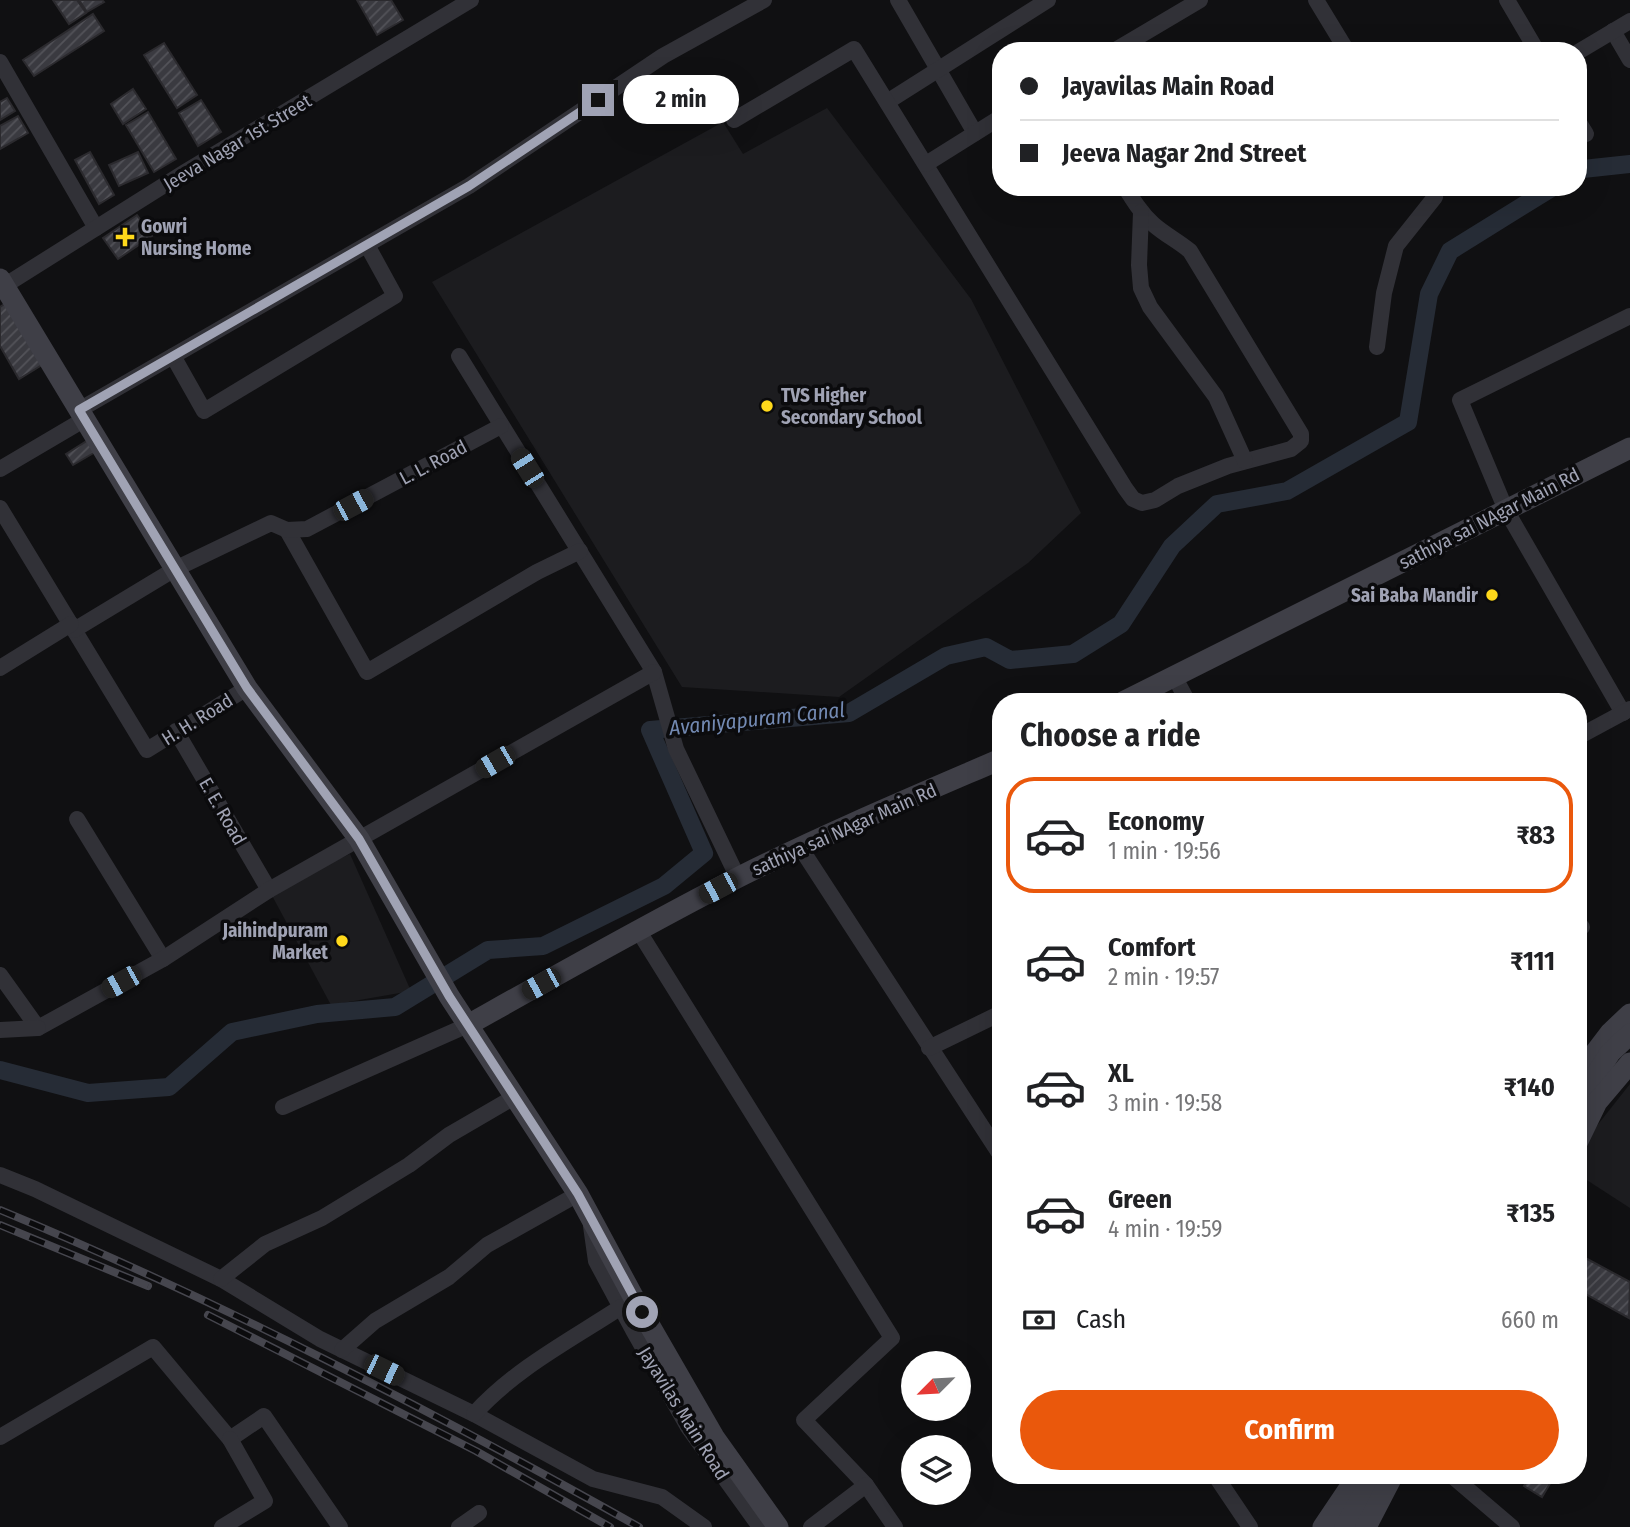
<!DOCTYPE html>
<html lang="en">
<head>
<meta charset="utf-8">
<style>
	:root { --surface:#fff; --page:#f6f6f6; --text:#202124; --muted:#757577; --line:#e0e0e0; --accent:#ea580c }
	body { margin:0; font-family:"Fira Sans Condensed",sans-serif; background:var(--page); color:var(--text); height:100vh; display:flex; flex-direction:column; font-size:26px; white-space:nowrap }
	* { box-sizing:border-box; margin:0 }
	p { font-size:23px; color:var(--muted) }
	.icon { flex:none; width:38px; height:38px; fill:none; stroke:currentColor; stroke-width:2; stroke-linecap:round; stroke-linejoin:round }
	.map { position:relative; flex:1; overflow:hidden }
	.details { position:absolute; left:992px; top:693px; width:595px; height:791px; display:flex; flex-direction:column; background:var(--surface); border-radius:28px; box-shadow:0 7px 28px #0002 }
	.details>* { flex:none }
	.banner { position:absolute; left:992px; top:42px; width:595px; height:154px; border-radius:28px; box-shadow:0 7px 28px #0002; display:grid; align-content:center; height:154px; padding:0 28px; background:var(--surface) }
	.needle { width:46px; rotate:246deg }
	.fabs { position:absolute; left:901px; top:1351px; display:grid; gap:14px }
	.fabs a { display:grid; place-items:center; width:70px; height:70px; border-radius:50%; background:var(--surface); box-shadow:0 7px 28px #0002; font-size:35px }
	.end { position:absolute; width:32px; height:32px; margin:-16px; border:9px solid #a0a3b4; background:#111; box-shadow:0 0 0 4px #111 }
	.from { border-radius:50% }
	.bubble { position:absolute; height:49px; border-radius:24px; background:var(--surface); box-shadow:0 7px 28px #0002; font-size:23px; font-weight:700; line-height:49px; text-align:center }
	.car { position:absolute; width:21px; height:42px; margin:-21px -10px; border-radius:9px; box-shadow:0 0 5px 2px #0007; background:linear-gradient(#222 24%,#8ab4d8 0 40%,#222 0 76%,#8ab4d8 0 86%,#222 0) }
	.banner b { display:flex; align-items:center; gap:24px; height:66px; font-size:26px }
	.banner b+b { border-top:2px solid var(--line) }
	.banner i { width:18px; height:18px; background:var(--text) }
	ul { padding:0; list-style:none }
	li { display:flex; align-items:center; gap:21px; height:116px; margin:0 14px 10px; padding:0 14px; border:4px solid transparent; border-radius:28px }
	li div { flex:1 }
	li b { display:block; font-size:26px }
	li em { font-style:normal; font-weight:700 }
	li.active { border-color:var(--accent) }
	li>.icon { width:63px; height:63px; stroke-width:1.5 }
	h2 { padding:0 28px; font-size:32px; line-height:84px }
	.pay { display:flex; align-items:center; gap:18px; height:77px; padding:0 28px; font-size:26px }
	.pay p { margin-inline-start:auto }
	.action { display:flex; gap:14px; margin-top:auto; padding:14px 28px }
	.action a { flex:1; height:80px; border-radius:42px; background:var(--accent); color:#fff; font-size:28px; font-weight:700; line-height:80px; text-align:center }
	.map>svg:first-child { display:block }
</style>
</head>
<body>
<div class="map">
<svg width="1630" height="1527" viewBox="0 0 1630 1527">
	<defs>
		<pattern id="building-hatch" width="6" height="6" patternUnits="userSpaceOnUse" patternTransform="scale(1.75)"><rect width="6" height="6" fill="#3a3a40"/><path d="M-1 1l2-2M0 6l6-6M5 7l2-2" fill="none" stroke="#535359"/></pattern>
	</defs>
	<rect width="100%" height="100%" fill="#101012"/>
	<!-- built -->
	<g fill="#1c1c1f">
		<polygon points="827,108 971,299 1081,513 1028,563 839,697 682,687 432,282 723,122 743,154"/>
		<polygon points="350,854 411,991 331,1005 269,890"/>
		<polygon points="1630,1084 1630,1208 1579,1175 1578,1163 1592,1132"/>
	</g>
	<g fill="none" stroke-linecap="round" stroke-linejoin="round">
		<!-- canal -->
		<g stroke="#262c36" stroke-width="18">
			<polyline points="1578,171 1583,169 1630,164"/>
			<polyline points="0,1070 88,1093 169,1087 232,1032 317,1014 395,1007 488,950 543,946 664,886 704,853 650,730 849,713 946,656 986,647 1010,660 1073,654 1121,624 1172,546 1217,504 1287,491 1408,422 1429,294 1450,251 1553,187"/>
		</g>
	</g>
	<!-- building -->
	<g fill="url(#building-hatch)" stroke="#2b2a2e" stroke-width="2">
		<polygon points="53,0 77,0 86,13 69,24"/>
		<polygon points="79,0 102,0 104,2 87,12"/>
		<polygon points="357,0 391,0 403,20 377,35"/>
		<polygon points="93,14 104,31 34,76 23,60"/>
		<polygon points="164,43 197,95 177,108 144,55"/>
		<polygon points="133,89 146,109 123,124 111,104"/>
		<polygon points="7,98 15,111 0,120 0,102"/>
		<polygon points="201,100 221,132 198,146 179,113"/>
		<polygon points="148,112 176,159 154,172 126,125"/>
		<polygon points="18,116 28,133 0,149 0,126"/>
		<polygon points="90,152 114,195 99,204 75,160"/>
		<polygon points="138,152 148,173 119,186 109,165"/>
		<polygon points="137,215 152,236 118,259 103,238"/>
		<polygon points="6,303 42,365 19,379 0,346 0,307"/>
		<polygon points="90,439 97,451 73,465 66,454"/>
		<polygon points="1578,1254 1630,1282 1629,1318 1578,1290"/>
		<polygon points="1530,1475 1555,1475 1542,1497 1524,1486"/>
	</g>
	<g fill="none" stroke-linecap="round" stroke-linejoin="round">
		<!-- street -->
		<g stroke="#313137" stroke-width="16">
			<polyline points="898,0 975,133"/>
			<polyline points="1316,0 1347,51"/>
			<polyline points="1507,0 1537,51"/>
			<polyline points="1613,31 1630,60"/>
			<polyline points="1114,51 1200,0"/>
			<polyline points="1578,52 1630,21"/>
			<polyline points="0,62 96,228"/>
			<polyline points="887,102 1048,0"/>
			<path d="M734 120 854 49 1125 488 1133 499 1142 503 1155 500 1178 486 1228 466 1291 449 1301 441V434L1190 251C1178 241 1164 234 1153 224 1141 213 1133 200 1125 187"/>
			<polyline points="1578,121 1586,134"/>
			<polyline points="926,164 1001,117"/>
			<polyline points="1141,212 1139,265 1141,288 1150,307 1216,397 1245,461"/>
			<polyline points="4,286 185,172 471,0"/>
			<polyline points="1377,347 1384,293 1396,246 1435,197 1429,187"/>
			<polyline points="173,356 204,411 395,296 367,245"/>
			<polyline points="459,356 654,672 676,749 738,878"/>
			<polyline points="79,410 469,186 663,56 764,0"/>
			<polyline points="0,469 85,419"/>
			<polyline points="0,508 147,750 247,688"/>
			<polyline points="287,530 367,672 537,572 580,551"/>
			<polyline points="74,630 175,569 271,523 287,530 307,529 501,426"/>
			<polyline points="0,668 71,624"/>
			<polyline points="1174,676 1188,702"/>
			<polyline points="1623,713 1506,510 1460,400 1630,316"/>
			<polyline points="176,731 269,890"/>
			<polyline points="1578,737 1630,709"/>
			<polyline points="77,819 163,959"/>
			<polyline points="800,847 1001,1156"/>
			<polyline points="1578,929 1582,927"/>
			<polyline points="638,930 892,1338 804,1420 866,1485 895,1527"/>
			<polyline points="0,975 38,1028 163,959 269,890 654,672"/>
			<polyline points="0,1030 38,1028"/>
			<polyline points="929,1048 1001,1013"/>
			<polyline points="283,1107 468,1025"/>
			<polyline points="0,1175 35,1189 221,1279 320,1339 474,1414 593,1479 662,1497 704,1527"/>
			<polyline points="591,1226 596,1261 633,1330 688,1427 760,1527"/>
			<polyline points="221,1279 265,1244 322,1218 409,1165 449,1135 516,1096"/>
			<polyline points="342,1350 375,1321 449,1277 487,1245 578,1194"/>
			<path d="M474 1414C516 1368 569 1341 621 1307"/>
			<polyline points="0,1437 153,1347 230,1439 264,1416 340,1527"/>
			<polyline points="1215,1475 1250,1527"/>
			<polyline points="1451,1475 1512,1527"/>
			<polyline points="222,1527 265,1501 230,1439"/>
			<polyline points="459,1527 479,1513"/>
			<polyline points="811,1527 866,1485"/>
		</g>
		<!-- secondary -->
		<g stroke="#3f3f47" stroke-width="21">
			<polyline points="0,279 247,688 359,839 449,996 578,1194 635,1300 714,1437 778,1527"/>
			<polyline points="1123,702 1630,448"/>
			<path d="M468 1025C557 975 647 924 739 877 825 834 913 797 1001 759"/>
			<polyline points="1578,1075 1610,1033 1630,1014"/>
			<polyline points="1578,1103 1610,1053 1630,1034"/>
			<polyline points="1578,1141 1597,1102 1630,1063"/>
			<polyline points="1323,1527 1358,1475"/>
			<polyline points="1345,1527 1374,1475"/>
			<polyline points="1366,1527 1393,1475"/>
		</g>
		<!-- rail casing -->
		<g stroke="#46464e" stroke-width="8">
			<g id="rail">
				<path d="M0 1210C220 1301 432 1411 639 1527"/>
				<polyline points="0,1225 148,1286"/>
				<polyline points="208,1315 476,1451 610,1527"/>
			</g>
		</g>
		<!-- rail -->
		<use href="#rail" stroke="#0b0b0d" stroke-width="5" stroke-dasharray="16" stroke-linecap="butt"/>
	</g>
	<g fill="none" stroke-linecap="round" stroke-linejoin="round">
		<!-- route -->
		<polyline stroke="#a0a3b4" stroke-width="9" points="598,100 469,186 79,410 247,688 359,839 449,996 578,1194 642,1312"/>
	</g>
	<!-- markers -->
	<g fill="#ffd91b" stroke="#0b0b0d" stroke-width="2.5">
		<path d="M121.5 226.5h7v7h7v7h-7v7h-7v-7h-7v-7h7z"/>
		<circle cx="767" cy="406" r="7"/>
		<circle cx="1492" cy="595" r="7"/>
		<circle cx="342" cy="941" r="7"/>
	</g>
	<g text-anchor="middle" stroke-width="7" stroke-linejoin="round" paint-order="stroke">
		<!-- street labels -->
		<g font-size="19" fill="#a0a3b4" stroke="#0b0b0d">
			<text transform="translate(237 142) rotate(-31)" y="7">Jeeva Nagar 1st Street</text>
			<text transform="translate(433 462) rotate(-28)" y="7">L. L. Road</text>
			<text transform="translate(1489 518) rotate(-27)" y="7">sathiya sai NAgar Main Rd</text>
			<text transform="translate(197 719) rotate(-32)" y="7">H. H. Road</text>
			<text transform="translate(223 811) rotate(60)" y="7">E. E. Road</text>
			<text transform="translate(844 829) rotate(-24)" y="7">sathiya sai NAgar Main Rd</text>
			<text transform="translate(684 1413) rotate(58)" y="7">Jayavilas Main Road</text>
		</g>
		<!-- poi labels -->
		<g font-size="19" font-weight="bold" fill="#a0a3b4" stroke="#0b0b0d" text-anchor="start">
			<text x="141" y="233">Gowri<tspan x="141" dy="22">Nursing Home</tspan></text>
			<text x="781" y="402">TVS Higher<tspan x="781" dy="22">Secondary School</tspan></text>
			<text x="1478" y="602" text-anchor="end">Sai Baba Mandir</text>
			<text x="328" y="937" text-anchor="end">Jaihindpuram<tspan x="328" dy="22">Market</tspan></text>
		</g>
		<!-- water labels -->
		<g font-size="21" font-style="italic" fill="#738ab3" stroke="#0b0b0d">
			<text transform="translate(757 719) rotate(-6)" y="7">Avaniyapuram Canal</text>
		</g>
	</g>
</svg>
<div class="fabs">
<a><svg class="needle" viewBox="-14 -14 28 28"><path d="M0-13l5 13h-10z" fill="#e53935"/><path d="M0 13l5-13h-10z" fill="#757577"/></svg></a>
<a><svg class="icon" aria-label="layers" viewBox="0 0 24 24"><path d="M12 4l9 5-9 5-9-5zM3 14l9 5 9-5"/></svg></a>
</div>
<i class="end from" style="left:642px;top:1312px"></i>
<i class="end" style="left:598px;top:100px"></i>
<div class="bubble" style="left:623px;top:75px;width:116px">2 min</div>
<i class="car" style="left:527px;top:468px;rotate:328deg"></i>
<i class="car" style="left:353px;top:505px;rotate:62deg"></i>
<i class="car" style="left:495px;top:762px;rotate:240deg"></i>
<i class="car" style="left:718px;top:888px;rotate:242deg"></i>
<i class="car" style="left:121px;top:982px;rotate:241deg"></i>
<i class="car" style="left:541px;top:984px;rotate:241deg"></i>
<i class="car" style="left:384px;top:1370px;rotate:116deg"></i>
<div class="banner">
<b><i class="from"></i>Jayavilas Main Road</b>
<b><i></i>Jeeva Nagar 2nd Street</b>
</div>
<section class="details">
<h2>Choose a ride</h2>
<ul>
<li class="active"><svg class="icon" aria-label="car" viewBox="0 0 24 24"><path d="M5 17H2v-5l4-1 3-4h7l3 4 3 1v5h-3M9 17h6M6 11h13"/><circle cx="7" cy="17" r="2"/><circle cx="17" cy="17" r="2"/></svg><div><b>Economy</b><p>1 min · 19:56</p></div><em>₹83</em></li>
<li><svg class="icon" aria-label="car" viewBox="0 0 24 24"><path d="M5 17H2v-5l4-1 3-4h7l3 4 3 1v5h-3M9 17h6M6 11h13"/><circle cx="7" cy="17" r="2"/><circle cx="17" cy="17" r="2"/></svg><div><b>Comfort</b><p>2 min · 19:57</p></div><em>₹111</em></li>
<li><svg class="icon" aria-label="car" viewBox="0 0 24 24"><path d="M5 17H2v-5l4-1 3-4h7l3 4 3 1v5h-3M9 17h6M6 11h13"/><circle cx="7" cy="17" r="2"/><circle cx="17" cy="17" r="2"/></svg><div><b>XL</b><p>3 min · 19:58</p></div><em>₹140</em></li>
<li><svg class="icon" aria-label="car" viewBox="0 0 24 24"><path d="M5 17H2v-5l4-1 3-4h7l3 4 3 1v5h-3M9 17h6M6 11h13"/><circle cx="7" cy="17" r="2"/><circle cx="17" cy="17" r="2"/></svg><div><b>Green</b><p>4 min · 19:59</p></div><em>₹135</em></li>
</ul>
<div class="pay"><svg class="icon" aria-label="cash" viewBox="0 0 24 24"><path d="M3 7h18v10H3z"/><circle cx="12" cy="12" r="2"/></svg>Cash<p>660 m</p></div>
<div class="action"><a>Confirm</a></div>
</section>
</div>
</body>
</html>
